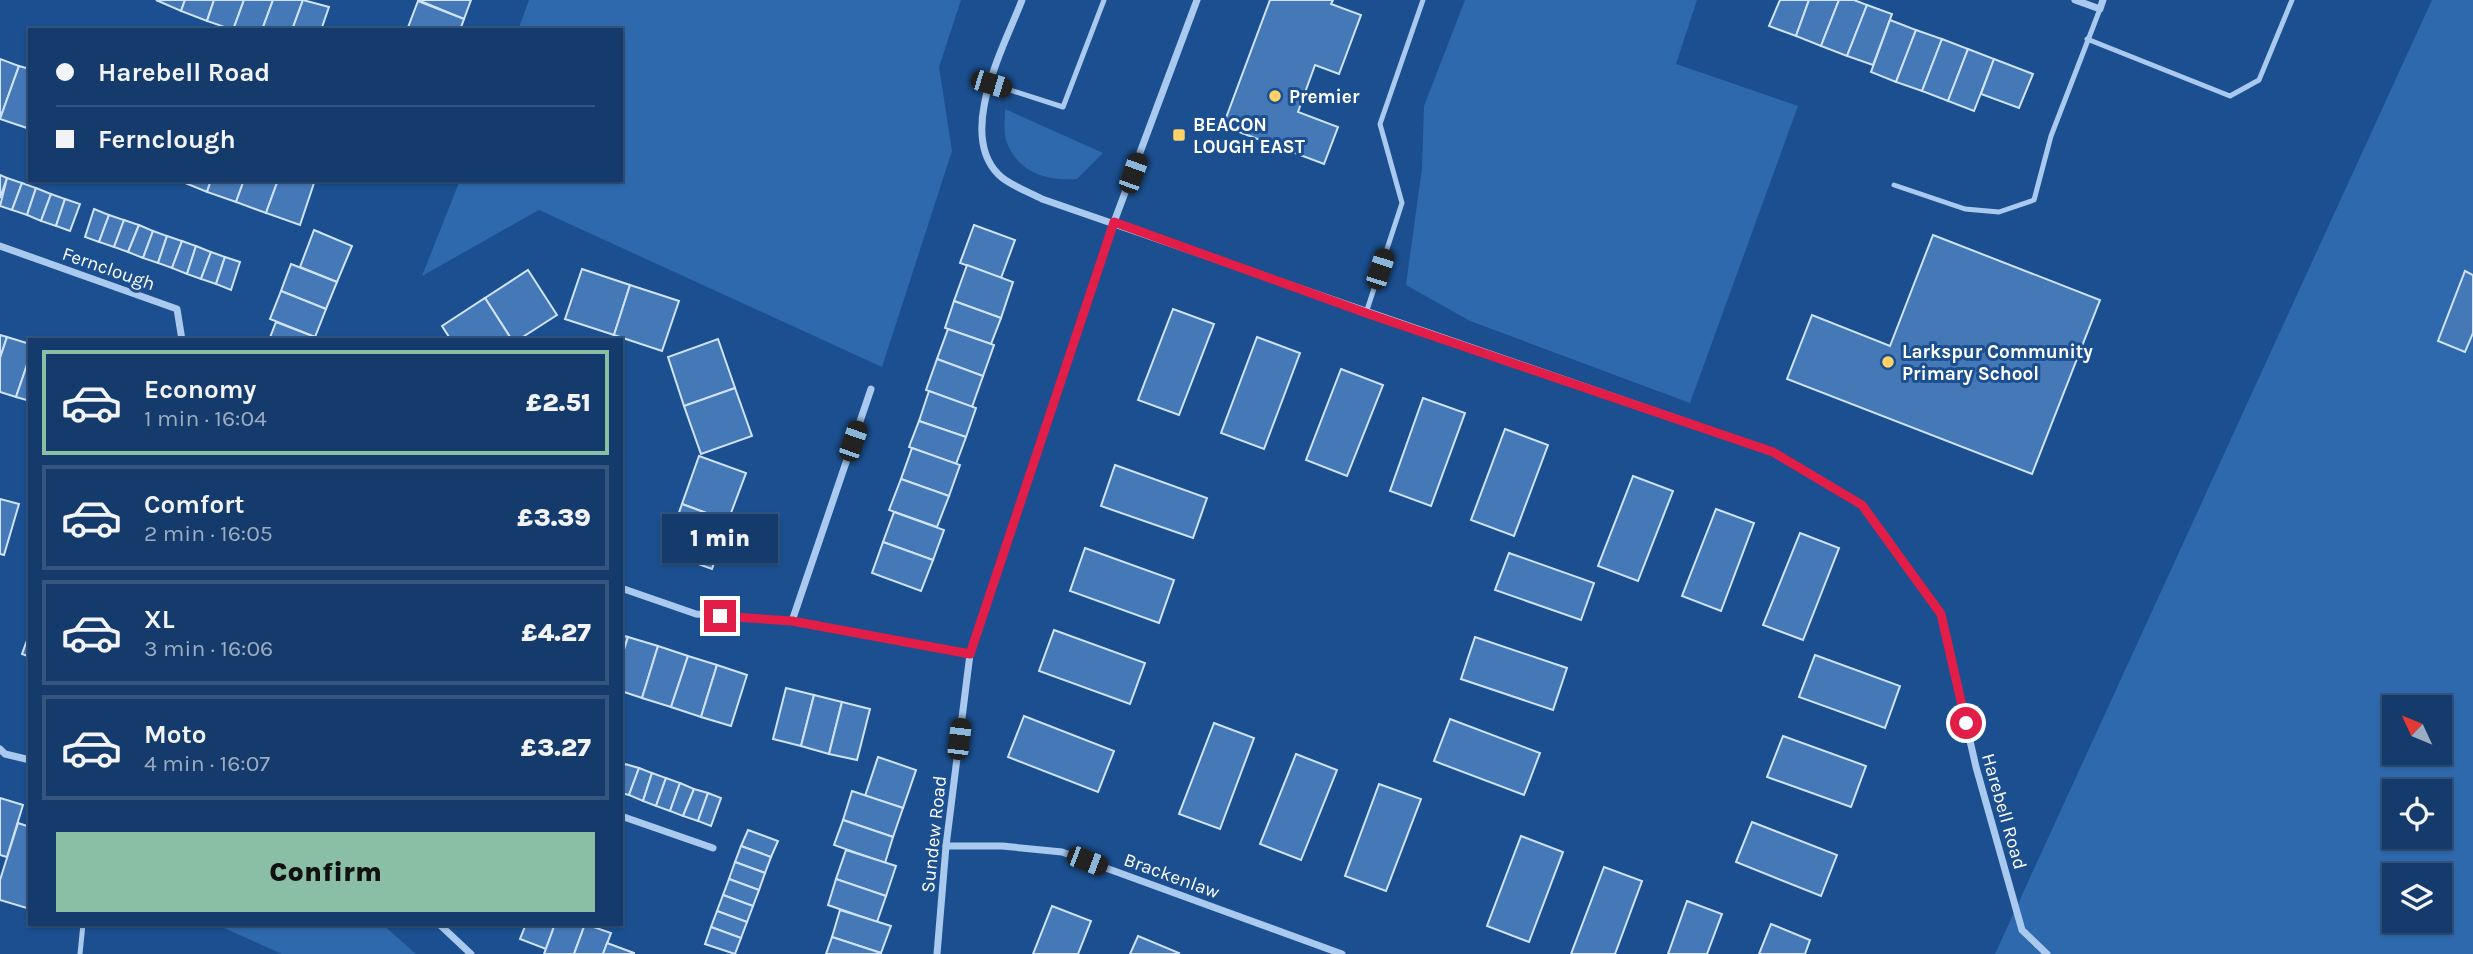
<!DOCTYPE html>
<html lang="en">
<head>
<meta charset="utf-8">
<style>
	:root { --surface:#143b6b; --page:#1d4271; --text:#f1f3f6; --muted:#9dadc1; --line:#33557e; --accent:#8abfa5 }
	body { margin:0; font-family:Karla,sans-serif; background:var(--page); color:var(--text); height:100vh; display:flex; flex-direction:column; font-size:26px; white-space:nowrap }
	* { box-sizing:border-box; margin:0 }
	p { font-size:23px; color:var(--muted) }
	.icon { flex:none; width:38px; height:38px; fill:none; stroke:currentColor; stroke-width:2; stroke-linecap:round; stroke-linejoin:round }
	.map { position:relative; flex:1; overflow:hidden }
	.sheet { position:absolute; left:28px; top:338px; width:595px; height:588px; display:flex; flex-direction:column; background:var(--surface); border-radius:0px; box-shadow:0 2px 5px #0004,0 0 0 2px var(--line) }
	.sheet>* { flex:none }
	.guide { position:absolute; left:28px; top:28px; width:595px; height:154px; border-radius:0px; box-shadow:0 2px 5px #0004,0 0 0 2px var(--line); display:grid; align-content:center; height:154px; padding:0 28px; background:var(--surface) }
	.needle { width:46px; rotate:314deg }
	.buttons { position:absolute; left:2382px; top:695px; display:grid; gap:14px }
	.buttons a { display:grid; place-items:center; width:70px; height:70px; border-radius:0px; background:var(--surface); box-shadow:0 2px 5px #0004,0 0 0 2px var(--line); font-size:35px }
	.end { position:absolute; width:32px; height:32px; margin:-16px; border:9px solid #e11d48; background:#fff; box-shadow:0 0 0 4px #fff }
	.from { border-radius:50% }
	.bubble { position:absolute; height:49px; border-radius:0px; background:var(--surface); box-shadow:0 2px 5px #0004,0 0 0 2px var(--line); font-size:23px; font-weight:800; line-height:49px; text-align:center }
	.car { position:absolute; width:21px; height:42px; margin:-21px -10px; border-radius:9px; box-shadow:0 0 5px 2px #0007; background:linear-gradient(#222 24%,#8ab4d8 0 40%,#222 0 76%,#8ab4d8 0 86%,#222 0) }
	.guide b { display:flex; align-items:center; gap:24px; height:66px; font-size:26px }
	.guide b+b { border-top:2px solid var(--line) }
	.guide i { width:18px; height:18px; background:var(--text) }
	ul { padding:12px 0 0; list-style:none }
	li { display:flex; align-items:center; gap:21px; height:105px; margin:0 14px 10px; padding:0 14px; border:4px solid var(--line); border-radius:0px }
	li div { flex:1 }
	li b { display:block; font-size:26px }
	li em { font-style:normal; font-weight:800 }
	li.active { border-color:var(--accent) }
	li>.icon { width:63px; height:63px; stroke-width:1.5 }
	.action { display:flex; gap:14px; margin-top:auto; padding:14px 28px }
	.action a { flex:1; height:80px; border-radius:0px; background:var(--accent); color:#111; font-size:28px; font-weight:800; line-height:80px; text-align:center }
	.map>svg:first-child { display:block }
</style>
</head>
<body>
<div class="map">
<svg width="2473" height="954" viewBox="0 0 2473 954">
	<rect width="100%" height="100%" fill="#1b4f8f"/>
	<!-- green -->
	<g fill="#2e69ad" fill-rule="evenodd">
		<polygon points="529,0 961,0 939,67 952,151 882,367 539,210 422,276 460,180 621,180 621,30 518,30"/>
		<polygon points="1465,0 1697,0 1676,64 1798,106 1690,403 1470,321 1406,285 1422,168 1424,106"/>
		<path d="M2432 0H2473V954H1995ZM2394 707H2440V752H2394ZM2394 791H2440V836H2394ZM2394 875H2440V920H2394Z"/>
		<path d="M1005 109 1103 153 1077 179C1047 181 1019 173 1007 143 1003 133 1005 119 1005 109Z"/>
		<polygon points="215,924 382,924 416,954 282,954"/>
	</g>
	<!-- building -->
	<g fill="#4478b7" stroke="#cfe3fa" stroke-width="2">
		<polygon points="156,0 185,0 181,11"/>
		<polygon points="185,0 214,0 207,21 181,11"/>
		<polygon points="214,0 244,0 233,30 207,21"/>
		<polygon points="244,0 273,0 262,30 233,30"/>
		<polygon points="273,0 303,0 292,30 262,30"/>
		<polygon points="303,0 329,7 321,30 292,30"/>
		<polygon points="418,0 471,0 464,19"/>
		<polygon points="1270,0 1333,0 1331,4 1361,15 1339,74 1315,65 1298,112 1338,127 1324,164 1223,126"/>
		<polygon points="1780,0 1809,0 1796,36 1769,26"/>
		<polygon points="1809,0 1839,0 1821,46 1796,36"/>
		<polygon points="1839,0 1854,0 1867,5 1847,56 1821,46"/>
		<polygon points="418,1 464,19 460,30 407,30"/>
		<polygon points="1867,5 1892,14 1873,65 1847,56"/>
		<polygon points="1890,20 1916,30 1896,82 1871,72"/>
		<polygon points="1916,30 1942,39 1922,91 1896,82"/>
		<polygon points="1942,39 1968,49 1948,101 1922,91"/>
		<polygon points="1968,49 1994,59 1974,111 1948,101"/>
		<polygon points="0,59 19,66 0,119"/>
		<polygon points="1994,59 2033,74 2019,108 1981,94"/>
		<polygon points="19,66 30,69 30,129 0,119"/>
		<polygon points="0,175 7,178 0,198"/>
		<polygon points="7,178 22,183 12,210 0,206"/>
		<polygon points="178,180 211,180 207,192"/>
		<polygon points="211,180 244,180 236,202 207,192"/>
		<polygon points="244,180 278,180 266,213 236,202"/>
		<polygon points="278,180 315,180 300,225 266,213"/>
		<polygon points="22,183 36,188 27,215 12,210"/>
		<polygon points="36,188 51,194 41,221 27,215"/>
		<polygon points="51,194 65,199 56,226 41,221"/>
		<polygon points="65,199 80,204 70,231 56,226"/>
		<polygon points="94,209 109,215 99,242 85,237"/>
		<polygon points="109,215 124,220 114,247 99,242"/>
		<polygon points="124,220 139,225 128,252 114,247"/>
		<polygon points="139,225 153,231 143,258 128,252"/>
		<polygon points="974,225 1015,240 1001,278 960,263"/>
		<polygon points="314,230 352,246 337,282 300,267"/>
		<polygon points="153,231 167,236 158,263 143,258"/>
		<polygon points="1933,235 2100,300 2032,474 1787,379 1812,315 1890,346"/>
		<polygon points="167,236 182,241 172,268 158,263"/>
		<polygon points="182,241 196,246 187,274 172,268"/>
		<polygon points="196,246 211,252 201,279 187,274"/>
		<polygon points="211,252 225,257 216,284 201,279"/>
		<polygon points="225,257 240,262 231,290 216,284"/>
		<polygon points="291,264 337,282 326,309 281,291"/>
		<polygon points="967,265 1013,282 1001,318 954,301"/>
		<polygon points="582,269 630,285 614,335 565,319"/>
		<polygon points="528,270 557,315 518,340 512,340 485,298"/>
		<polygon points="2465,271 2473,275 2473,333 2465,352 2438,341"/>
		<polygon points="630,285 679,301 662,351 614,335"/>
		<polygon points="281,291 326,309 315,337 270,319"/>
		<polygon points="485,298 512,340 451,340 442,326"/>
		<polygon points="954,301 1001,318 991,344 945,328"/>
		<polygon points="1173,309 1214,324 1179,415 1138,400"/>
		<polygon points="276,322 315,337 321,340 269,340"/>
		<polygon points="948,329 994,345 983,376 937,359"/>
		<polygon points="0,335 7,337 0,358"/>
		<polygon points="7,337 30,344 30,356 16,397 0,392 0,358"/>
		<polygon points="1257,337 1300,353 1264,449 1221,433"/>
		<polygon points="718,339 735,388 684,406 668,357"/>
		<polygon points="30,356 30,401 16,397"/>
		<polygon points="937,359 983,376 972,407 926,390"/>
		<polygon points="1341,369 1383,385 1347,476 1306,460"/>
		<polygon points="735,388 752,436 701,454 684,406"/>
		<polygon points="929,391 976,408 966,437 919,421"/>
		<polygon points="1423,398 1465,413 1431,506 1390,491"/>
		<polygon points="919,421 966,437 956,464 909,447"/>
		<polygon points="1505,429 1548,445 1514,536 1471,520"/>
		<polygon points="912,448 960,465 949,496 901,479"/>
		<polygon points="699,456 746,473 728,521 682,504"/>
		<polygon points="1115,465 1207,498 1193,538 1101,506"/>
		<polygon points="1633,476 1673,491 1638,581 1598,566"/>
		<polygon points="901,479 949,496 937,527 889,510"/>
		<polygon points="0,499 19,504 4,555 0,554"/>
		<polygon points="682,504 728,521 712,569 665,552"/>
		<polygon points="1716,509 1754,523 1721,611 1682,596"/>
		<polygon points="894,512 944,530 933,560 883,542"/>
		<polygon points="1800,533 1839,548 1803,640 1763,625"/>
		<polygon points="883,542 933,560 921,591 872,573"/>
		<polygon points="1085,548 1174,580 1159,623 1070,591"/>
		<polygon points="1509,553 1594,583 1581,620 1495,590"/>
		<polygon points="1054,630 1145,663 1130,704 1039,671"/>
		<polygon points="30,632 30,657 22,654"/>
		<polygon points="621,635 628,637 621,659"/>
		<polygon points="628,637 658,646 642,698 621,691 621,659"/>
		<polygon points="1475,637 1567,668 1553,710 1461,679"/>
		<polygon points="658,646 688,656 671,707 642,698"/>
		<polygon points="1815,655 1900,686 1885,728 1799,697"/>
		<polygon points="688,656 717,665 701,717 671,707"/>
		<polygon points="717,665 747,675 731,726 701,717"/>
		<polygon points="786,688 814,695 801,746 773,739"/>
		<polygon points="814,695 842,702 829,754 801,746"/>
		<polygon points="842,702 870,709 857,760 829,754"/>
		<polygon points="1024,716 1114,751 1098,792 1008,757"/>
		<polygon points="1450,719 1540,753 1524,795 1434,761"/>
		<polygon points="1214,723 1254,738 1220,829 1179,814"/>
		<polygon points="1783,736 1866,766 1851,807 1767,777"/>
		<polygon points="1296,754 1337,770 1301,860 1260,844"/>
		<polygon points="878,757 916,770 903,808 865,796"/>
		<polygon points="625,764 639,768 629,795 621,793 621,774"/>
		<polygon points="639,768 652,773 643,801 629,795"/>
		<polygon points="652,773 666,778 656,806 643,801"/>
		<polygon points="666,778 680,783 670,811 656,806"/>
		<polygon points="680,783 694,789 683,816 670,811"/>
		<polygon points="1379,784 1421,799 1386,891 1345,876"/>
		<polygon points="694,789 708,793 698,821 683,816"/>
		<polygon points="852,791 903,808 893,837 843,820"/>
		<polygon points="708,793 721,798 711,826 698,821"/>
		<polygon points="0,798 23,805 7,857 0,855"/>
		<polygon points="843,820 893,837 885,863 834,845"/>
		<polygon points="1752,822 1837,855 1821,896 1736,862"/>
		<polygon points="18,823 30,827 30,909 0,900 0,880"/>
		<polygon points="748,830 778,841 771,857 741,846"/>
		<polygon points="1521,836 1563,852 1529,942 1487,926"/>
		<polygon points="741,846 771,857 765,873 735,862"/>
		<polygon points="846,850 896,866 886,896 836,879"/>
		<polygon points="735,862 765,873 759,890 729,879"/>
		<polygon points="1604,867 1642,881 1615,954 1571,954"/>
		<polygon points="729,879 759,890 753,906 723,895"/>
		<polygon points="836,879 886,896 877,922 828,905"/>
		<polygon points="723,895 753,906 747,922 717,911"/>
		<polygon points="1687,901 1722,914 1707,954 1668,954"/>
		<polygon points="1052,906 1091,921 1078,954 1033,954"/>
		<polygon points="840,910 891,926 881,953 832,937"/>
		<polygon points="717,911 747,922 741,938 711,927"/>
		<polygon points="526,924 555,924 546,949 520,939"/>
		<polygon points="555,924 585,924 574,954 544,954"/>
		<polygon points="585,924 611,933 603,954 574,954"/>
		<polygon points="1771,924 1810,940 1805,954 1759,954"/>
		<polygon points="711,927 741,938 735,954 705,944"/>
		<polygon points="1138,936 1179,953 1178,954 1130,954"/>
		<polygon points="832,937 881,953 881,954 826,954"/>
		<polygon points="607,943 634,953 634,954 603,954"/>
	</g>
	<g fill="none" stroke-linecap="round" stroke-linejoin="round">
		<!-- service -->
		<g stroke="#a9c9ee" stroke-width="5">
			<polyline points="2087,39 2230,96 2259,80 2292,0"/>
			<polyline points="991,84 1063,107 1104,0"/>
			<polyline points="1894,185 1965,209 1999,212 2034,200 2051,136 2100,9"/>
			<polyline points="1366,313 1402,203 1380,124 1423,0"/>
			<polyline points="80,954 83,924"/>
		</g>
		<!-- minor -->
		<g stroke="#a9c9ee" stroke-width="7">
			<path d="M1022 0C1005 45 956 133 999 175 1009 185 1029 192 1042 199L1773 452 1862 505 1941 614 1976 767 2022 930 2047 954"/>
			<polyline points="2075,0 2100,9 2103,0"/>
			<polyline points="0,246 177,309 182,340"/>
			<polyline points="621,588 696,614 792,621 970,654"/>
			<polyline points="792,621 871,389"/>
			<polyline points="0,749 5,754 30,760"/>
			<polyline points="621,816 713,848"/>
			<polyline points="946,846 1002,846 1062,852 1342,954"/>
			<polyline points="439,924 471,954"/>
			<polyline points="937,954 946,846 970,654 1114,222 1197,0"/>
		</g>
	</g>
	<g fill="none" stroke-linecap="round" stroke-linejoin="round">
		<!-- route -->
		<polyline stroke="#e11d48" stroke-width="9" points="720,616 792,621 970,654 1114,222 1366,313 1773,452 1862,505 1941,614 1966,723"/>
	</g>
	<!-- markers -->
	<g fill="#ffd166" stroke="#1b4f8f" stroke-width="2.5">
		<circle cx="1275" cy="96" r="7"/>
		<rect x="1172" y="128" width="14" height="14" rx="3.5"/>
		<circle cx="1888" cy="362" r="7"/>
	</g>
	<g text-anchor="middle" stroke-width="6" stroke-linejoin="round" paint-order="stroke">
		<!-- poi labels -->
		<g font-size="19" font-weight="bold" fill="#fff" stroke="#1b4f8f" text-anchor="start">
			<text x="1289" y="103">Premier</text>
			<text x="1193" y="131">BEACON<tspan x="1193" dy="22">LOUGH EAST</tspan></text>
			<text x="1902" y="358">Larkspur Community<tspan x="1902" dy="22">Primary School</tspan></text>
		</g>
		<!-- street labels -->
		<g font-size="19" fill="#fff" stroke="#1b4f8f">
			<text transform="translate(109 268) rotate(19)" y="7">Fernclough</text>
			<text transform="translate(2005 811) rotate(74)" y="7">Harebell Road</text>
			<text transform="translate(933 834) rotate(-84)" y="7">Sundew Road</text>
			<text transform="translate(1172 875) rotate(20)" y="7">Brackenlaw</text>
		</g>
	</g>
</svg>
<div class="buttons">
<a><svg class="needle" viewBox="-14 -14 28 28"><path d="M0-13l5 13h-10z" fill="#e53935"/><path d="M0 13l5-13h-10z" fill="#9dadc1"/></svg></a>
<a><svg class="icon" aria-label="locate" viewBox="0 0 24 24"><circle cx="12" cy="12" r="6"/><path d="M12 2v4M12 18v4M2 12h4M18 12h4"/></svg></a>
<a><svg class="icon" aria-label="layers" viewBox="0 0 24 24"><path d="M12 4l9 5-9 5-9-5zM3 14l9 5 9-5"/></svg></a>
</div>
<i class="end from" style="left:1966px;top:723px"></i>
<i class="end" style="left:720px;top:616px"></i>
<div class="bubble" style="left:662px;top:514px;width:116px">1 min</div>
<i class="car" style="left:991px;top:84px;rotate:107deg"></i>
<i class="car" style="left:1133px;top:173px;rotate:20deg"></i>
<i class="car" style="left:1380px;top:269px;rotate:18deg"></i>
<i class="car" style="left:853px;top:441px;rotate:19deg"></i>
<i class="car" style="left:959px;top:739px;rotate:7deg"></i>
<i class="car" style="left:1087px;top:861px;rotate:111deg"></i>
<div class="guide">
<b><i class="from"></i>Harebell Road</b>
<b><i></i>Fernclough</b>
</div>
<section class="sheet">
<ul>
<li class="active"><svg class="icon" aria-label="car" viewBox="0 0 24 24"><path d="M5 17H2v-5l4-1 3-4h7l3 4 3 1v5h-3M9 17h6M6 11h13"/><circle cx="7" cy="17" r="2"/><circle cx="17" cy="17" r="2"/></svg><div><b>Economy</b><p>1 min · 16:04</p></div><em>£2.51</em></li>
<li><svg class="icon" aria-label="car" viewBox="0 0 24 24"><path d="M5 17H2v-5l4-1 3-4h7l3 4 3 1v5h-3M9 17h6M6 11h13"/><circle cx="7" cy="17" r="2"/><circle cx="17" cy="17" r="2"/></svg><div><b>Comfort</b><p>2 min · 16:05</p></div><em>£3.39</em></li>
<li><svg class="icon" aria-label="car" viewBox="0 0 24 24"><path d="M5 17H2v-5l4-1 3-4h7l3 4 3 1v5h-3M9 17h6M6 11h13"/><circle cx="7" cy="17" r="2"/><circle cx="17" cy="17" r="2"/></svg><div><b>XL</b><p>3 min · 16:06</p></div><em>£4.27</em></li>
<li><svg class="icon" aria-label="car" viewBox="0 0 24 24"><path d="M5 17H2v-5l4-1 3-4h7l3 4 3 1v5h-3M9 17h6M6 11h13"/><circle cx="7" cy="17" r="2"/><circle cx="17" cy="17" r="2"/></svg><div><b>Moto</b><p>4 min · 16:07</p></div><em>£3.27</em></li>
</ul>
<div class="action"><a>Confirm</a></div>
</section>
</div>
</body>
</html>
